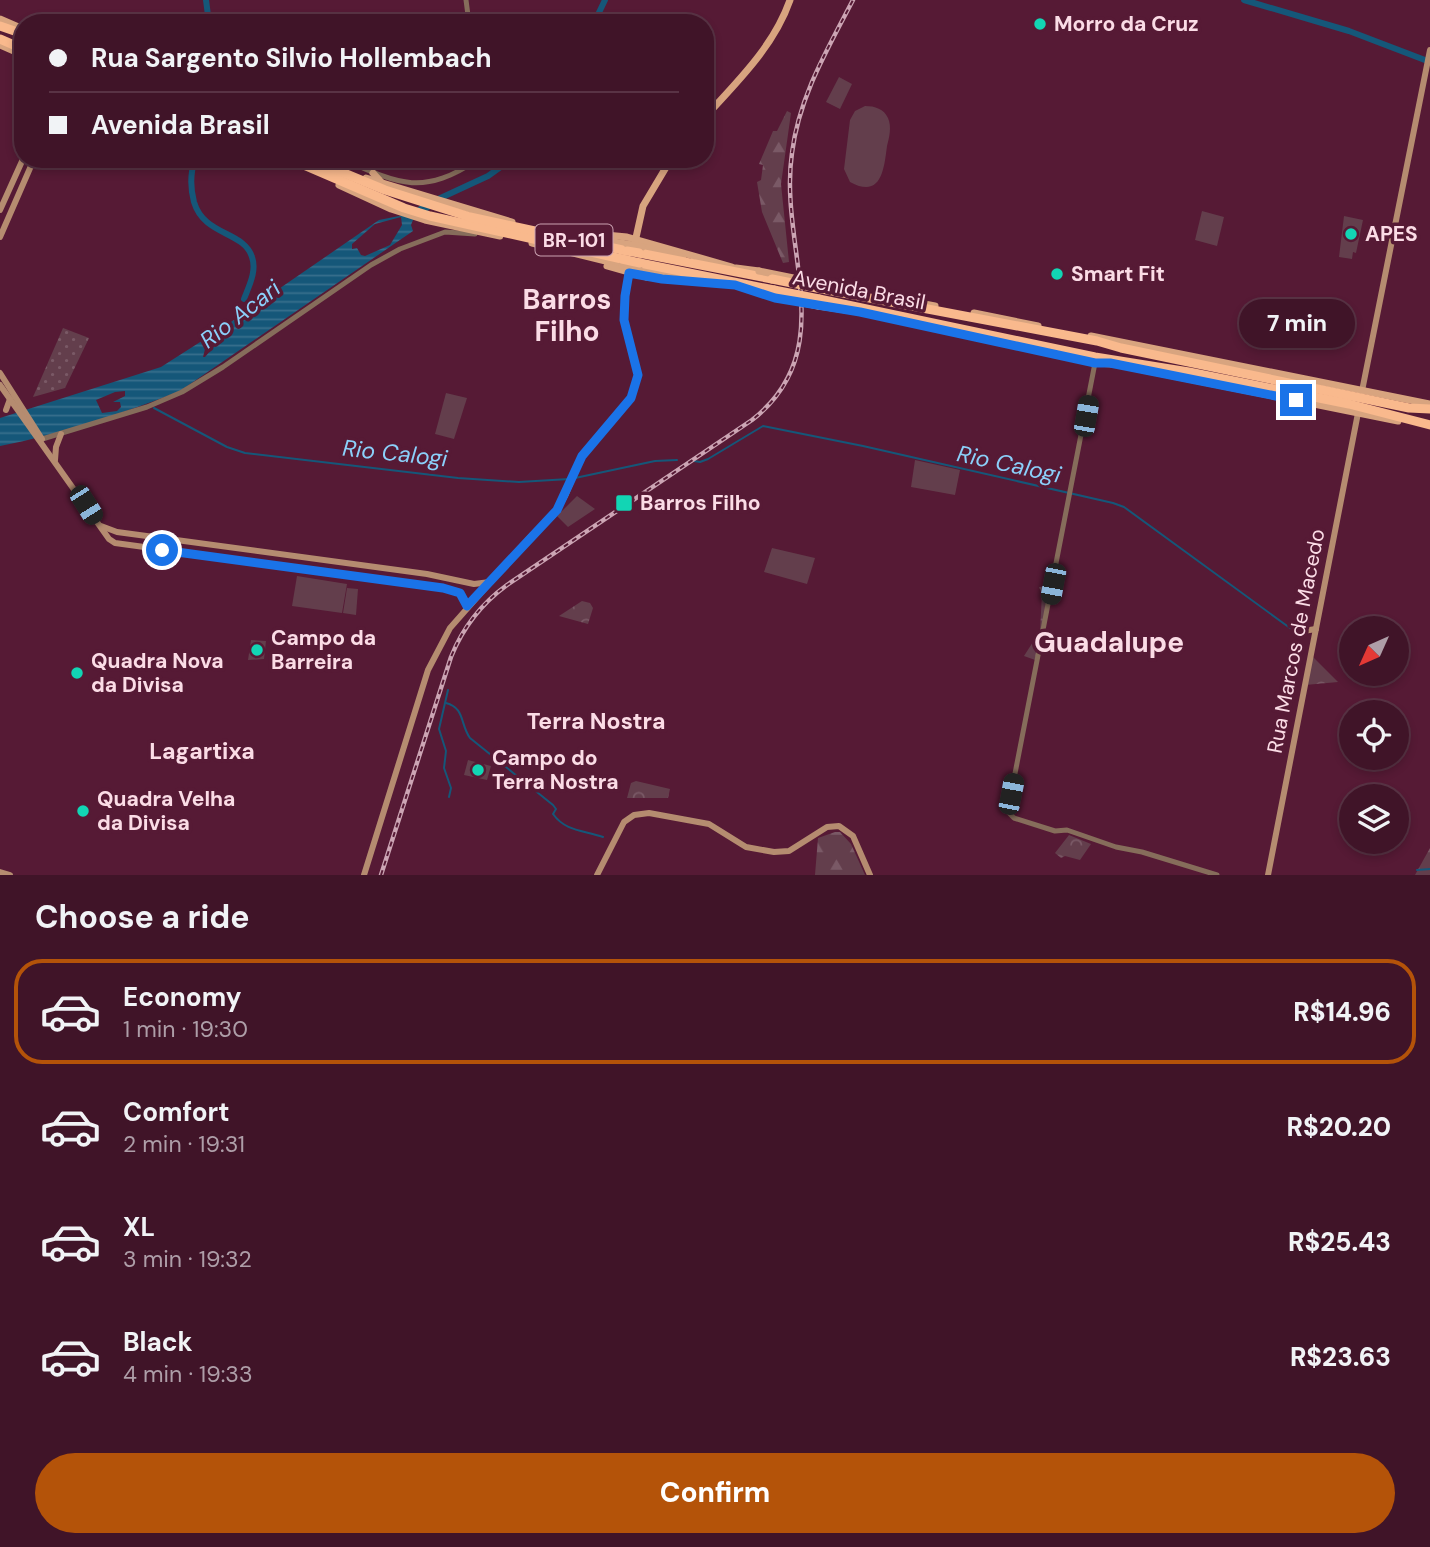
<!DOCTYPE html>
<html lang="en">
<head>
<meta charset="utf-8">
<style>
	:root { --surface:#401428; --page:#471d30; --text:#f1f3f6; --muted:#ae9ea8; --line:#593345; --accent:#b45309 }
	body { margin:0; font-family:"DM Sans",sans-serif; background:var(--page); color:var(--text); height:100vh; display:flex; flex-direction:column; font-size:26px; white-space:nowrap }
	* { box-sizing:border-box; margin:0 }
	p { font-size:23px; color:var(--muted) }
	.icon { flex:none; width:38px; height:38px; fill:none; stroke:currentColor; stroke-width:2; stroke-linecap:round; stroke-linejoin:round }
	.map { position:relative; height:875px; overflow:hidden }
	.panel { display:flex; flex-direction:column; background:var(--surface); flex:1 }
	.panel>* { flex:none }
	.guide { position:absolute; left:14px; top:14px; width:700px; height:154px; border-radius:28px; box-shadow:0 4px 10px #0003,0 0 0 2px var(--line); display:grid; align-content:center; height:154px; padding:0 35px; background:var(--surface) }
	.needle { width:46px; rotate:225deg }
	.fabs { position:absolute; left:1339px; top:616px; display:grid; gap:14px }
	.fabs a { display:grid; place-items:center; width:70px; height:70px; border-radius:50%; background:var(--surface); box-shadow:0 4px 10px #0003,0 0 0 2px var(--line); font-size:35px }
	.end { position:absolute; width:32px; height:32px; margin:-16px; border:9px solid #1a73e8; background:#fff; box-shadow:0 0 0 4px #fff }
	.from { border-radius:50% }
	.bubble { position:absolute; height:49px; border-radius:24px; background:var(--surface); box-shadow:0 4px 10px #0003,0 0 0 2px var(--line); font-size:23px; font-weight:800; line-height:49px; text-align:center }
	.car { position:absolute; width:21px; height:42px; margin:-21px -10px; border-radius:9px; box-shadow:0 0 5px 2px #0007; background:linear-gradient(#222 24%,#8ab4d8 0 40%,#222 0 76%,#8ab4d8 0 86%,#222 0) }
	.guide b { display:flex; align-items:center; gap:24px; height:66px; font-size:26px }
	.guide b+b { border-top:2px solid var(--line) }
	.guide i { width:18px; height:18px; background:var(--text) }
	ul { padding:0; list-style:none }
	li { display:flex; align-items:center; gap:21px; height:105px; margin:0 14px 10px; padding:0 21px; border:4px solid transparent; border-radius:28px }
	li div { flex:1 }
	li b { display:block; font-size:26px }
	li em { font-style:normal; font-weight:800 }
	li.selected { border-color:var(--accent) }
	li>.icon { width:63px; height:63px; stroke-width:1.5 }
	h2 { padding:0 35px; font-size:32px; line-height:84px }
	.primary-button { display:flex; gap:14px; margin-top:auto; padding:14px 35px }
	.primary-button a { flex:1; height:80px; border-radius:42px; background:var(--accent); color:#fff; font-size:28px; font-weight:800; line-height:80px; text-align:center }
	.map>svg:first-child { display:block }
</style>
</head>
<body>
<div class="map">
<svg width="1430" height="875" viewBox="0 0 1430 875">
	<defs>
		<pattern id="grass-dots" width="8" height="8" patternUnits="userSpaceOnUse" patternTransform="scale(1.75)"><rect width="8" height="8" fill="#633e4c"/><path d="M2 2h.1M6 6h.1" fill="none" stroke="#7a5966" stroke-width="1.8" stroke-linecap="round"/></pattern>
		<pattern id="forest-firs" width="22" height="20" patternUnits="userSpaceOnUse" patternTransform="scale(1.75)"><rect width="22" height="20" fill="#633e4c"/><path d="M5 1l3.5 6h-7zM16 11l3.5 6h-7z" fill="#7a5966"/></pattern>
		<pattern id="park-crowns" width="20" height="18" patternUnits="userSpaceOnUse" patternTransform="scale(1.75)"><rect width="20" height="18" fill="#633e4c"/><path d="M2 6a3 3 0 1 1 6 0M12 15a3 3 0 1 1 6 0" fill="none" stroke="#7a5966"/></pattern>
		<pattern id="water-rules" width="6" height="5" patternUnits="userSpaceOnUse" patternTransform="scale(1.75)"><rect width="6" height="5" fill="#155779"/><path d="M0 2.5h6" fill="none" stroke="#386f8c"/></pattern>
	</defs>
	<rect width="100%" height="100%" fill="#561a35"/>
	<!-- grass -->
	<polygon fill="url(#grass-dots)" points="63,328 89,338 65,388 33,397"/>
	<!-- forest -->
	<g fill="url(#forest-firs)">
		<polygon points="787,111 791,113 781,184 789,262 783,263 762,212 757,182 761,180 763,165 759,164 773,131 777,131"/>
		<polygon points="835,832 840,832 851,844 865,875 815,875 818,838"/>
		<polygon points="1430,848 1430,875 1415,875"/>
	</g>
	<!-- park -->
	<g fill="url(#park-crowns)">
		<polygon points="1051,586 1038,661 1024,656 1040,631 1042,594 1039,587"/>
		<polygon points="582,601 590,603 593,608 588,624 559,616"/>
		<polygon points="1311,655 1338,682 1305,685"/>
		<polygon points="636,781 670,789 668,798 627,798 631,783"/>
		<polygon points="1069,835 1091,844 1080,860 1065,856 1061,858 1055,853"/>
	</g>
	<!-- garden -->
	<g fill="#633e4c">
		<polygon points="839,77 852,84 840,109 826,102"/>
		<path d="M865 106C875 106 884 109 888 118 892 127 889 138 887 146 884 170 881 199 850 182L844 169 850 120 855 111Z"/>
		<polygon points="1202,211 1224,217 1217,246 1195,240"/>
		<polygon points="1344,216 1363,220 1356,253 1353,252 1352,259 1339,257"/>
		<polygon points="446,393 467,398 454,439 435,434"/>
		<polygon points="915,460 960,470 955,495 911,487"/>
		<polygon points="577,496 595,509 568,527 557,516"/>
		<polygon points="772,548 815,558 807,584 764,572"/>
		<polygon points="297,576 347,584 342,613 292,606"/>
		<polygon points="347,588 358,589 356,615 343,613"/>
		<polygon points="251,640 266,641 264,659 248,660"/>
		<polygon points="468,760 491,766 487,780 464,775"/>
	</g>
	<!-- water -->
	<path fill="url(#water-rules)" fill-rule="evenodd" d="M429 199 445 200 413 220 411 225 413 231 180 391C122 414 61 434 0 446V418L161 367 208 337 203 357H205L218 342 228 324 379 220 409 214ZM401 217 402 225 390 245 365 256 361 255 357 248 352 249V244L375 224ZM125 391V396L113 402H120L121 407 117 411 102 413 96 400 115 392Z"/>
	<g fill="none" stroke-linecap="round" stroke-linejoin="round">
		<!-- stream -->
		<g stroke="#155779" stroke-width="2">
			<polyline points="1420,59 1425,58"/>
			<polyline points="154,408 227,447 245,453 458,478 519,482 569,479"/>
			<polyline points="694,461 700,462 708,459 763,426 863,446 1113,503 1124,507 1290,628"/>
			<polyline points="575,478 655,461 677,460"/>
			<polyline points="448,690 439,729 446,751 444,768 451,788 449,797"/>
			<path d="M446 703C465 708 460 724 470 738L553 805 556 809 553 814C566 832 584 830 603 837"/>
			<polyline points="1417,870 1430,869"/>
		</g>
		<!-- river -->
		<g stroke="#155779" stroke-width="6">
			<polyline points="206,0 209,23"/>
			<polyline points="1244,0 1349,31 1430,62"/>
			<polyline points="594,23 605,0"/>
			<path d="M195 159C190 174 190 187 194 202 204 236 244 231 252 257 257 271 249 286 244 299"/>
			<polyline points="434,201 488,176 512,159"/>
		</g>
		<!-- tertiary -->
		<g stroke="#866d5b" stroke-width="5">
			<polyline points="466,0 469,23"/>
			<path d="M343 159C400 185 423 196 479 159"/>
			<polyline points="1095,363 1011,794 1010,814 1014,818 1055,831 1067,830 1116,847 1142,852 1217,875"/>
			<polyline points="39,440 147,407 182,392 223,367 371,265 400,249 445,232 475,234"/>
		</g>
		<!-- secondary -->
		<g stroke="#b58c70" stroke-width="6">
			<polyline points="0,210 23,159"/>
			<polyline points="0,237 34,159"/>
			<polyline points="0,373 42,439"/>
			<polyline points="0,385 109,539 115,543 443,588 460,593 468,606"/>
			<polyline points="1362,391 1430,50"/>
			<polyline points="6,410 10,399"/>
			<polyline points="55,460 56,447 61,434"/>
			<polyline points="101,526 117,532 427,574 474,584 490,582"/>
			<polyline points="1303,631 1316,629"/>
			<polyline points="0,872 10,875"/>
			<polyline points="364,875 428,670 450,628 532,535 553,516 565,496 582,456 631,398 638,375 624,320 625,296 629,273"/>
			<polyline points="597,875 624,822 634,815 649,813 709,824 746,847 774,852 789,851 827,827 839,826 853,836 870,875"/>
			<polyline points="1268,875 1358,413"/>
		</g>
		<!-- primary -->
		<g stroke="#d8a47f" stroke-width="7">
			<polyline points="0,19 23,29"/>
			<polyline points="0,45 23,55"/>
			<path d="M705 117C738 81 774 46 790 0"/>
			<polyline points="373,173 382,183"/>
			<polyline points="366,178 512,222"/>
			<polyline points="339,185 391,209 425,220 500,236"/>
			<polyline points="541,229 627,237 732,267"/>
			<polyline points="592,239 627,244"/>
			<polyline points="635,242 643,206 671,159"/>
			<polyline points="532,243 622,265"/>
			<polyline points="642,247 683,257"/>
			<polyline points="607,266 646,277 733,285"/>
			<polyline points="736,268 759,271"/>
			<polyline points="639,269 690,278"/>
			<polyline points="743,288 775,297"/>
			<polyline points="892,298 935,306"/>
			<polyline points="818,306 860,312 1095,363 1114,364"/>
			<polyline points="974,313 1038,326"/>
			<polyline points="1091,336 1430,404"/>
			<polyline points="1129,367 1398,421"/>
		</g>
		<!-- motorway -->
		<g stroke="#f9b98d" stroke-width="9">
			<polyline points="0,26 23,34"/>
			<polyline points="0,39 23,49"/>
			<polyline points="290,159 404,208 430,216 622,259"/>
			<polyline points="310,159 385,190 470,217 627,251"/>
			<polyline points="639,253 772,279"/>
			<polyline points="640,263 774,290"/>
			<polyline points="822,289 1097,341 1121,348 1409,408 1430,409"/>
			<polyline points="819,299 1095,357 1189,372 1349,404 1430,425"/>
		</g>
		<!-- rail casing -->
		<g stroke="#cca5b4" stroke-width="4.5">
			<path id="rail" d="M381 875 451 657C463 627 481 604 507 585L752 420C843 349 778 247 792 153 799 97 827 50 853 0"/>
		</g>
		<!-- rail -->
		<use href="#rail" stroke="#561a35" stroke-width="2" stroke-dasharray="5" stroke-linecap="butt"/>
		<!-- primary-bridge -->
		<g stroke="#d8a47f" stroke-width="7">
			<polyline points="627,244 642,247"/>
			<polyline points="622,265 639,269"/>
			<polyline points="759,271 828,285"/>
			<polyline points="775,297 818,306"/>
		</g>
		<!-- motorway-bridge -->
		<g stroke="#f9b98d" stroke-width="9">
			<polyline points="627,251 639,253"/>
			<polyline points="622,259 640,263"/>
			<polyline points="772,279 822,289"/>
			<polyline points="774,290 819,299"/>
		</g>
	</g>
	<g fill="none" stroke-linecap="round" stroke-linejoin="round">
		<!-- route -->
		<polyline stroke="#1a73e8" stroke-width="9" points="162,550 443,588 460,593 467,606 557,510 582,456 631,398 638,375 624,320 625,296 629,273 662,279 735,285 775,298 860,312 1095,363 1110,363 1296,400"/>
	</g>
	<!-- markers -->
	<g fill="#12d5b4" stroke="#561a35" stroke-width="2.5">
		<circle cx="1040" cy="24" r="7"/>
		<circle cx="1351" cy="234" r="7"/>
		<circle cx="1057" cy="274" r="7"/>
		<rect x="615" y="494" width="18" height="18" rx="3.5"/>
		<circle cx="257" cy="650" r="7"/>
		<circle cx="77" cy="673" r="7"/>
		<circle cx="478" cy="770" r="7"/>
		<circle cx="83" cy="811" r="7"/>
	</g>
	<g text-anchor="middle" stroke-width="7" stroke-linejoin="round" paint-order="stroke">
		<!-- shield labels -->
		<rect fill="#561a35" stroke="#caa2b1" stroke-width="2" x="535.5" y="224.5" width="77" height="31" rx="5"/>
		<g font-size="19" font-weight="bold" fill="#fbdce6">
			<text x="574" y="247">BR-101</text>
		</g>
		<!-- poi labels -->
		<g font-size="21" font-weight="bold" fill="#fbdce6" stroke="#561a35" text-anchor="start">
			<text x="1054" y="31">Morro da Cruz</text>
			<text x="1365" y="241">APES</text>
			<text x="1071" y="281">Smart Fit</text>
			<text x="640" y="510">Barros Filho</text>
			<text x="271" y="645">Campo da<tspan x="271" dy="24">Barreira</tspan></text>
			<text x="91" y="668">Quadra Nova<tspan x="91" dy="24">da Divisa</tspan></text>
			<text x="492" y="765">Campo do<tspan x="492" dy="24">Terra Nostra</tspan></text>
			<text x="97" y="806">Quadra Velha<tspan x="97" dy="24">da Divisa</tspan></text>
		</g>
		<!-- street labels -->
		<g font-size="21" fill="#fbdce6" stroke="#561a35">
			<text transform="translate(859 290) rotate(11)" y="7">Avenida Brasil</text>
			<text transform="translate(1296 641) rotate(-79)" y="7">Rua Marcos de Macedo</text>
		</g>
		<!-- water labels -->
		<g font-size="23" font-style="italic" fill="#8bd0fa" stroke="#561a35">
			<text transform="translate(240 314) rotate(-38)" y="8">Rio Acari</text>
			<text transform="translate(395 453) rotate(6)" y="8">Rio Calogi</text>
			<text transform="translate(1009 464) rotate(12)" y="8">Rio Calogi</text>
		</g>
		<!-- neighbourhood labels -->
		<g font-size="23" font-weight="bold" fill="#fbdce6" stroke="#561a35">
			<text x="596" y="729">Terra Nostra</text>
			<text x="202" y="759">Lagartixa</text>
		</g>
		<!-- district labels -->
		<g font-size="28" font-weight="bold" fill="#fbdce6" stroke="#561a35">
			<text x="567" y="309">Barros<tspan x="567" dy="32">Filho</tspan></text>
			<text x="1109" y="652">Guadalupe</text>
		</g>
	</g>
</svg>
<div class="fabs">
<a><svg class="needle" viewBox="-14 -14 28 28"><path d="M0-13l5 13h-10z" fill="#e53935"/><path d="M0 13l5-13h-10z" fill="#ae9ea8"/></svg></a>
<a><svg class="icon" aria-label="locate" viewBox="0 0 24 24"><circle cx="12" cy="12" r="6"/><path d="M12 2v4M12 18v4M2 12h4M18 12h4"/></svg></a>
<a><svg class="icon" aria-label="layers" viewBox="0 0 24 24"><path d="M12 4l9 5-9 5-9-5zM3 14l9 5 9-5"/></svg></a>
</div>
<i class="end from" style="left:162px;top:550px"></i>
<i class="end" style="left:1296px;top:400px"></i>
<div class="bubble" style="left:1239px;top:299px;width:116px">7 min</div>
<i class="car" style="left:1086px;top:416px;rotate:10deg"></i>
<i class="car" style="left:86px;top:505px;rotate:148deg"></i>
<i class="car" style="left:1053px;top:584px;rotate:191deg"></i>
<i class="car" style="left:1011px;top:794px;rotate:11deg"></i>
<div class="guide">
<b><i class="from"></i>Rua Sargento Silvio Hollembach</b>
<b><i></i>Avenida Brasil</b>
</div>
</div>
<section class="panel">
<h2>Choose a ride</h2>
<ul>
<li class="selected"><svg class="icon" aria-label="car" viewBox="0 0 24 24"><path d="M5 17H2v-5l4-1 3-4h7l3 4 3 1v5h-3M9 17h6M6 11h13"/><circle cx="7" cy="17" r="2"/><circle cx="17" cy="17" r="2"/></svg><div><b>Economy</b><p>1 min · 19:30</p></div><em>R$14.96</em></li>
<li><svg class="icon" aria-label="car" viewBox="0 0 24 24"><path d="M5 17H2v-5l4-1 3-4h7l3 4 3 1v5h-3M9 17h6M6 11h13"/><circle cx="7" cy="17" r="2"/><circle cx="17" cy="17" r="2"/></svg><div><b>Comfort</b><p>2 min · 19:31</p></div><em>R$20.20</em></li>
<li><svg class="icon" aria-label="car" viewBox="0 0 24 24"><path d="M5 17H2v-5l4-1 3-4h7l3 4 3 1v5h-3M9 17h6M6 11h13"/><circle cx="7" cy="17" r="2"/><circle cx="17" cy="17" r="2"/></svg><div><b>XL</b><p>3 min · 19:32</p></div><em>R$25.43</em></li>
<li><svg class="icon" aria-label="car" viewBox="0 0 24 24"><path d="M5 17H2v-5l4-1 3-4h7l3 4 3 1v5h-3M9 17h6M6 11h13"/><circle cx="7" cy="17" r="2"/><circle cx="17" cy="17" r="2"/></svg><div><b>Black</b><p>4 min · 19:33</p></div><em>R$23.63</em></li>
</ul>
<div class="primary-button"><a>Confirm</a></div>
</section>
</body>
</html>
